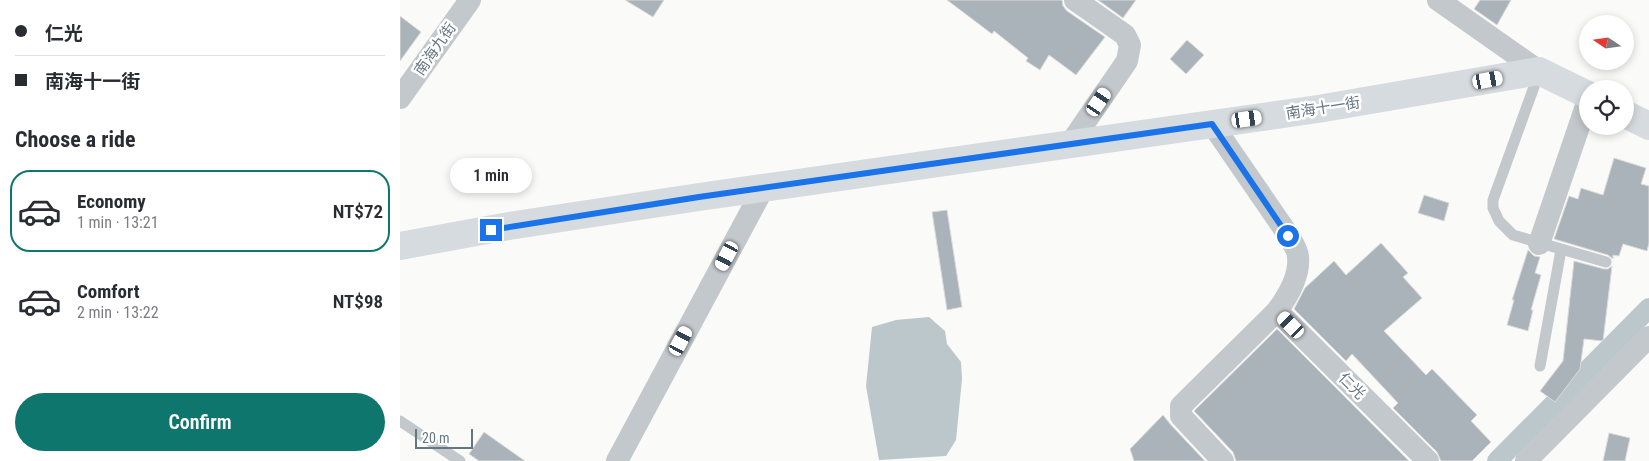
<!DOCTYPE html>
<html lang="en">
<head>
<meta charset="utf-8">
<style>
	:root { --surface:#fff; --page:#f2f2f3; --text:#2b2b33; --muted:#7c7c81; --line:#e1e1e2; --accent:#0f766e }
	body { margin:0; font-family:"Roboto Condensed","Noto Sans TC",sans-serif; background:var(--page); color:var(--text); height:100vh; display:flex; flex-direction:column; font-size:19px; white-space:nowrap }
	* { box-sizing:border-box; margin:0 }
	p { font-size:16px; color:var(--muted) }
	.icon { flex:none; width:28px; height:28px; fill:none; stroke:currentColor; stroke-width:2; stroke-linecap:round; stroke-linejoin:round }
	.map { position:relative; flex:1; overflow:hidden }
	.details { display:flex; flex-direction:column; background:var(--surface); width:400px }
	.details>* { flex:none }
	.hud { display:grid; align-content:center; height:110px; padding:0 15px; background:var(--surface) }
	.needle { width:32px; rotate:283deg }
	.controls { position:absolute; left:1179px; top:15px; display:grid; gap:10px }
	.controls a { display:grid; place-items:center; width:55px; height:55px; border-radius:50%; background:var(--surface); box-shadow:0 2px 8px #0003; font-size:25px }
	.scale { position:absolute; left:15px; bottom:12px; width:58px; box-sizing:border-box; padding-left:5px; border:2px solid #657683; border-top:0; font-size:14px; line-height:18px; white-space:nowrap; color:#657683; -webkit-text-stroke:4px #fff; paint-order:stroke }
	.end { position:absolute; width:22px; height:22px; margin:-11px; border:6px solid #1a73e8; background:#fff; box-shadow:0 0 0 2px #fff }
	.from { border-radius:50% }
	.bubble { position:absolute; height:35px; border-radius:18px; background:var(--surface); box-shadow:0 2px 8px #0003; font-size:16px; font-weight:600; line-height:35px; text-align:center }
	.car { position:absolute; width:15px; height:30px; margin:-15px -8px; border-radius:6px; box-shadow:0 0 4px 1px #0007; background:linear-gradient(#fff 24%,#345 0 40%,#fff 0 76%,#345 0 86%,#fff 0) }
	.hud b { display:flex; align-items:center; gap:18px; height:48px; font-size:19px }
	.hud b+b { border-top:1px solid var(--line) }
	.hud i { width:12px; height:12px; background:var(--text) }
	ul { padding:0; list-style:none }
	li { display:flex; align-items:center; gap:15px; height:82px; margin:0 10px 8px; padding:0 5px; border:2px solid transparent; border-radius:20px }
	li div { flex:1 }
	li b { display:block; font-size:19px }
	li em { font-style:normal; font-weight:600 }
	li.on { border-color:var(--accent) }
	li>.icon { width:45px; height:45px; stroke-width:1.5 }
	h2 { padding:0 15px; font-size:22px; line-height:60px }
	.primary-button { display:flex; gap:10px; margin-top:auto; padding:10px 15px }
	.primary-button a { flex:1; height:58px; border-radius:30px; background:var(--accent); color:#fff; font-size:20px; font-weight:600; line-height:58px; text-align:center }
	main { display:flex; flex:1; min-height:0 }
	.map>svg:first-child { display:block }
</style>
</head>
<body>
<main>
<section class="details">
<div class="hud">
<b><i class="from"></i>仁光</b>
<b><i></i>南海十一街</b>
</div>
<h2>Choose a ride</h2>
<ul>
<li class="on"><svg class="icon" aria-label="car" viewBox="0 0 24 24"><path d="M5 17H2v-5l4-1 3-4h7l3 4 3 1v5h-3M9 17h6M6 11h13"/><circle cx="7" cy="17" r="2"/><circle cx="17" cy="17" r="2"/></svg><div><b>Economy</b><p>1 min · 13:21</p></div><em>NT$72</em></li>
<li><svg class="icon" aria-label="car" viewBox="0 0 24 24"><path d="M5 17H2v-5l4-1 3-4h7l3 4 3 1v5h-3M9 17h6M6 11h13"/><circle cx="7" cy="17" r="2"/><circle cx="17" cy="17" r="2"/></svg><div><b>Comfort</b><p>2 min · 13:22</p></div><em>NT$98</em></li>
</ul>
<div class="primary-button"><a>Confirm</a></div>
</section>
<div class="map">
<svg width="1249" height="461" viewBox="0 0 1249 461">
	<rect width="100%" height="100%" fill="#fafaf8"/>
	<!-- water -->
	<polygon fill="#bbc7cb" points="529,317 545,331 547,344 561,362 562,379 556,440 546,456 479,460 466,386 472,327 496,320"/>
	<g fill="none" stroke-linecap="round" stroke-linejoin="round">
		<!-- canal -->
		<polyline stroke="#bbc7cb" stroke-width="20" points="1097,461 1249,308"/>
	</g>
	<!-- building -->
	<g fill="#aab3b9" stroke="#dcdcda">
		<polygon points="225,0 264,0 253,17"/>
		<polygon points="547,0 662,0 663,6 667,11 705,37 676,75 649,55 640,70 626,61 628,58 594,31 592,34"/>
		<polygon points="698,0 736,0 723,18"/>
		<polygon points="1080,0 1111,0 1097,25 1074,9"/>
		<polygon points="0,16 21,32 0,61"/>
		<polygon points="787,40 804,55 786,74 770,59"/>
		<polygon points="1214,158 1246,168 1241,184 1249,186 1249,243 1247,251 1223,244 1219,256 1213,255 1213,259 1208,255 1154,239 1169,196 1178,199 1181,188 1203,195"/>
		<polygon points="1024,195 1049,203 1044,221 1018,213"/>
		<polygon points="547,210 562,307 547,310 532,212"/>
		<polygon points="981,243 1008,273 1003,277 1022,298 984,331 1026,375 1032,369 1077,415 1071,421 1091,442 1072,461 1041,461 1037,452 993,408 998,403 952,354 946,361 894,309 905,288 934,261 946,275"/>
		<polygon points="1128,250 1134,256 1140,257 1135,273 1141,275 1131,310 1133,310 1128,331 1107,325 1114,300 1112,300"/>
		<polygon points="1174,261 1204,269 1208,269 1212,266 1203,341 1184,339 1180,369 1155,402 1140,391 1163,361"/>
		<polygon points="877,329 1009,461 836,461 833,452 794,411"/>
		<polygon points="763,415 771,425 805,461 734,461 730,449"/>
		<polygon points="84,432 125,461 79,461 69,454"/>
		<polygon points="1209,433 1230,438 1225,461 1203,461"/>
	</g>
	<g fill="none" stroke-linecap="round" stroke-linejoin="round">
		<!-- lane -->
		<g stroke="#c3c8cc" stroke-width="11">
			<polyline points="1139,73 1093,200 1093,208 1099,221 1113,235 1206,262"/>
			<polyline points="1140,366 1161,250"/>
			<polyline points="0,421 60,461"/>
		</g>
		<!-- street -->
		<g stroke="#c3c8cc" stroke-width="22">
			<polyline points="1038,0 1139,71"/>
			<polyline points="0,98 70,0"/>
			<path d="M812 124 889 236C892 242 898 250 898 257 900 276 888 296 877 311L781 406V416L823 461"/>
			<polyline points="670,144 727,61 730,45 725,35 675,0"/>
			<polyline points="1139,244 1188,100"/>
			<polyline points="877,311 1028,461"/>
			<polyline points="217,461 364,187"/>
			<polyline points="1126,461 1249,337"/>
		</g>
		<!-- secondary -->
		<g stroke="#d6dbdf" stroke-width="28">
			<polyline points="1225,114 1249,126"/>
			<polyline points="0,246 109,226 299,197 918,109 1139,71 1188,95"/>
		</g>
	</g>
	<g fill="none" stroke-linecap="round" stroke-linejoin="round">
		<!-- route -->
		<polyline stroke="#1a73e8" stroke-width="6" points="91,230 299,197 812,124 888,236"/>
	</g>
	<g text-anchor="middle" stroke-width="5" stroke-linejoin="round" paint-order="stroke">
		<!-- street labels -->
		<g font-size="15" fill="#657683" stroke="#fff">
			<text transform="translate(35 49) rotate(-55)" y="5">南海九街</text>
			<text transform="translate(923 108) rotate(-9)" y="5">南海十一街</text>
			<text transform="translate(952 386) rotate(45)" y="5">仁光</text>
		</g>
	</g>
</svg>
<div class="controls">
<a><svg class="needle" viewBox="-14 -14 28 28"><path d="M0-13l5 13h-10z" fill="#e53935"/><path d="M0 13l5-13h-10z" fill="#7c7c81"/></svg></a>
<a><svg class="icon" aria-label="locate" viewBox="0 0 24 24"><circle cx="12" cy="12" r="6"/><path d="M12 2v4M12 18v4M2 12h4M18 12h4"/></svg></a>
</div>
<div class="scale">20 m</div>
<i class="end from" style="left:888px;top:236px"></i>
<i class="end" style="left:91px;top:230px"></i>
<div class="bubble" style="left:50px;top:158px;width:82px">1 min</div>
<i class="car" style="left:1088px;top:80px;rotate:80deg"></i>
<i class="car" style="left:699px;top:102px;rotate:34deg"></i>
<i class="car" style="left:847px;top:119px;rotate:82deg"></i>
<i class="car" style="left:327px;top:256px;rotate:208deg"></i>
<i class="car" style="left:891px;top:325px;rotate:315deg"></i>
<i class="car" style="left:281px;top:341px;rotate:28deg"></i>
</div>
</main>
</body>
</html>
